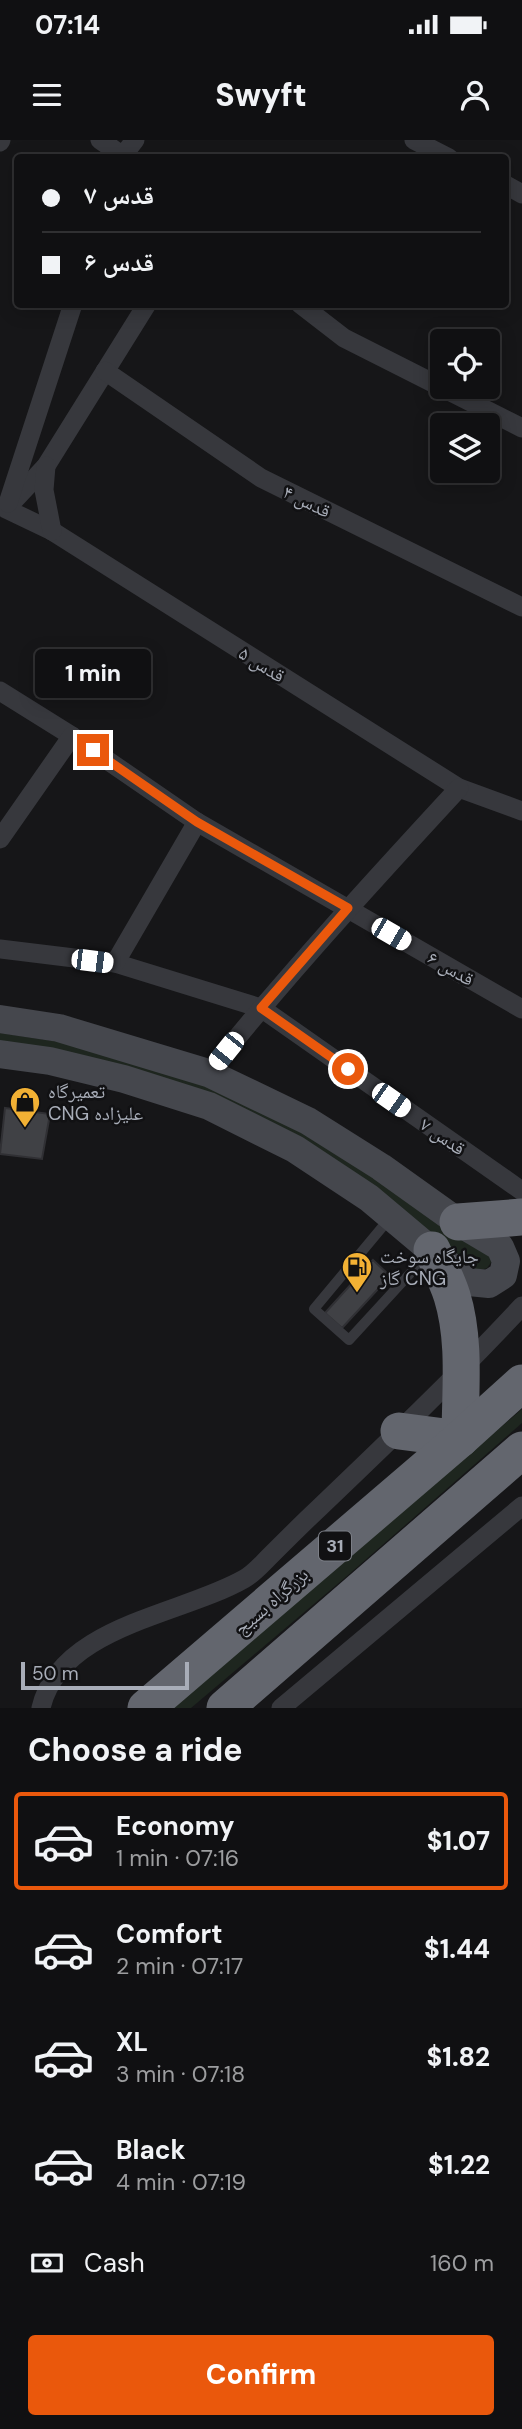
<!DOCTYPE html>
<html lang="en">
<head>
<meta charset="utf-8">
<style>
	:root { --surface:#101012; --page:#1e1e20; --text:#f1f3f6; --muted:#9c9d9f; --line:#303032; --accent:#ea580c }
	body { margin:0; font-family:"DM Sans","Noto Naskh Arabic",sans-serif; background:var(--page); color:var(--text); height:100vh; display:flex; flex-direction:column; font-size:26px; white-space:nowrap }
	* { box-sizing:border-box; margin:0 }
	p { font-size:23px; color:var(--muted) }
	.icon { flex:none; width:38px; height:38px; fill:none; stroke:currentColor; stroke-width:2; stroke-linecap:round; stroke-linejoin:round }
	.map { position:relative; height:1568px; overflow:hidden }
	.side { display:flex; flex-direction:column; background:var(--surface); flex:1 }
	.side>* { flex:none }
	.top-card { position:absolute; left:14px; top:14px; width:495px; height:154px; border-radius:7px; box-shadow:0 4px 18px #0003,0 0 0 2px var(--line); display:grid; align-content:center; height:154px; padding:0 28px; background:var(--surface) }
	.fabs { position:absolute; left:430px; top:189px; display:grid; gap:14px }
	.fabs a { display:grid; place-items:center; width:70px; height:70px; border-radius:7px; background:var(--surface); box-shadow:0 4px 18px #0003,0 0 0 2px var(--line); font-size:35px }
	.scale { position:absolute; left:21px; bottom:18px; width:168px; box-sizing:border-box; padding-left:7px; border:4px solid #a8adb8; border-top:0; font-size:19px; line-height:24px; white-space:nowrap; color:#a8adb8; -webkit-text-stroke:5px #111113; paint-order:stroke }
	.end { position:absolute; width:32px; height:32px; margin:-16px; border:9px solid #ea580c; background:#fff; box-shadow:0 0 0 4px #fff }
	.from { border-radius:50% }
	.bubble { position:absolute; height:49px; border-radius:7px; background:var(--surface); box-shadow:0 4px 18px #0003,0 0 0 2px var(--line); font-size:23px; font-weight:800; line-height:49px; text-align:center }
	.car { position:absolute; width:21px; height:42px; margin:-21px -10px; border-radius:9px; box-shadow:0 0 5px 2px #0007; background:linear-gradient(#fff 24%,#345 0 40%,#fff 0 76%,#345 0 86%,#fff 0) }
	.top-card b { display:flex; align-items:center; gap:24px; height:66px; font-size:26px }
	.top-card b+b { border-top:2px solid var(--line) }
	.top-card i { width:18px; height:18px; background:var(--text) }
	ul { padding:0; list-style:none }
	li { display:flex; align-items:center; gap:21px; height:98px; margin:0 14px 10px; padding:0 14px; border:4px solid transparent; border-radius:7px }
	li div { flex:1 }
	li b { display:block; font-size:26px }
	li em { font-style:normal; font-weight:800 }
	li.current { border-color:var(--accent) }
	li>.icon { width:63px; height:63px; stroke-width:1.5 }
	h2 { padding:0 28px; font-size:32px; line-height:84px }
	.pay { display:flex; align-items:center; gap:18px; height:77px; padding:0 28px; font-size:26px }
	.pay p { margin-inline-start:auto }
	.button { display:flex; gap:14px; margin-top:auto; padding:14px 28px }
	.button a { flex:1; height:80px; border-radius:7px; background:var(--accent); color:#fff; font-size:28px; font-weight:800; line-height:80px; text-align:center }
	.status { display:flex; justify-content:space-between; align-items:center; height:49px; padding:0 35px; background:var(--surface); direction:ltr }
	.status svg { height:19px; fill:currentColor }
	header { display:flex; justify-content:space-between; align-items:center; height:91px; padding:0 28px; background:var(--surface); font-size:32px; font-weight:800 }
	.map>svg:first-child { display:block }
</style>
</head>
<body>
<div class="status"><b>07:14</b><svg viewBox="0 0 49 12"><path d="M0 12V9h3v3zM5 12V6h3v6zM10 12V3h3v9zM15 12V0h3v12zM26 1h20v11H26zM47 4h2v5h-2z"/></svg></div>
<header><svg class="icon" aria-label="menu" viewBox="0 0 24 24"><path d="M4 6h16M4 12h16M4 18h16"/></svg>Swyft<svg class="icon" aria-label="person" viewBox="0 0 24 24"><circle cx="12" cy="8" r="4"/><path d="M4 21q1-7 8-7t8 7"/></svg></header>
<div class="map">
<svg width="522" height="1568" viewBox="0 0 522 1568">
	<rect width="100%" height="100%" fill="#161618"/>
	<!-- green -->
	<g fill="#1e261f">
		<polygon points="0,893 66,903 214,946 315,999 488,1112 492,1121 487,1128 478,1131 332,1020 0,904"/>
		<polygon points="522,1269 522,1283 347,1436 191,1568 171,1568"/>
	</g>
	<!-- building -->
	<g fill="#404145" stroke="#303034" stroke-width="2">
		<polygon points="5,968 50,974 42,1019 0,1014"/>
		<polygon points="373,1120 390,1136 342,1188 325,1173"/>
	</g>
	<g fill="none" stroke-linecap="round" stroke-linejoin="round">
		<!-- lane -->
		<polyline stroke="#37383d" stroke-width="10" points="389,1079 314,1169 349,1200 427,1115"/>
		<!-- street -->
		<g stroke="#37383d" stroke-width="19">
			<polyline points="100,0 126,18"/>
			<polyline points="414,0 449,18"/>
			<polyline points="0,2 1,0"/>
			<polyline points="121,18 135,0"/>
			<polyline points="506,45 522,54"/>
			<polyline points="147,164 46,326 6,369 52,391 459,648 522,671"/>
			<polyline points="300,164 344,198 522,288"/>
			<polyline points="105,231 261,338 522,467"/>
			<polyline points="46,326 44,350 52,391"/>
			<polyline points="8,363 73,164"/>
			<polyline points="0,551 72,596 197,682 522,869"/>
			<polyline points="0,699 72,596"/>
			<polyline points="0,809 115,823 261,868 522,1051"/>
			<polyline points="115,823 197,682"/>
			<path d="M208 933C288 834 373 741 459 648"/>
			<path d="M41 1568C60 1486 181 1475 244 1439 253 1434 261 1425 268 1418 285 1401 301 1385 318 1369 387 1303 456 1237 522 1166"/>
			<polyline points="281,1568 522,1366"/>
		</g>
		<!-- secondary -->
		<polyline stroke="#45474d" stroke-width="28" points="0,879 59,888 208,933 308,981 381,1027 458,1082 500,1107 506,1121 503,1135 489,1144 469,1142 369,1058 295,1009 209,966 124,939 50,921 0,914"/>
		<!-- highway -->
		<g stroke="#63666e" stroke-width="37">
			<polyline points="458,1082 522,1077"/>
			<path d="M399 1291 460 1299C460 1252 466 1201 452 1156 447 1140 439 1125 432 1110"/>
			<polyline points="146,1568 460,1299 522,1243"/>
			<polyline points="225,1568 522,1310"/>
		</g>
	</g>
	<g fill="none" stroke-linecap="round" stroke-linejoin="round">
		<!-- route -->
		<polyline stroke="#ea580c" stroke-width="9" points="93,610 197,682 348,768 261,868 348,929"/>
	</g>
	<!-- icons -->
	<defs>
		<g id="shop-pin" transform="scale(1.575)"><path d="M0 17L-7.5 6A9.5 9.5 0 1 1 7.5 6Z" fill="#f2b134" stroke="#111113"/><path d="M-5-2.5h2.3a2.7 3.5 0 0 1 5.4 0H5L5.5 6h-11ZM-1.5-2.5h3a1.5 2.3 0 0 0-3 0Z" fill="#111"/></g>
		<g id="fuel-pin" transform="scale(1.575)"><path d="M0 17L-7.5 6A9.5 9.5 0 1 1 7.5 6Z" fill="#f2b134" stroke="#111113"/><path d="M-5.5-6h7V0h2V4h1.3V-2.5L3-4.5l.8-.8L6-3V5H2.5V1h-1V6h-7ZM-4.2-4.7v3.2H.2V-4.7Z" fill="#111"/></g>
	</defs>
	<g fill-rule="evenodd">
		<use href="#shop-pin" x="25" y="962"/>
		<use href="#fuel-pin" x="357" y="1127"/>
	</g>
	<g text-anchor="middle" stroke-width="5" stroke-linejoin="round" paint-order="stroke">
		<!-- shield labels -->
		<rect fill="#111113" stroke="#7b7e86" stroke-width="2" x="319" y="1391.5" width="32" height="29" rx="5"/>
		<g font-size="18" font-weight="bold" fill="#a8adb8">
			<text x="335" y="1412">31</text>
		</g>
		<!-- street labels -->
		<g font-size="19" fill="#a8adb8" stroke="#111113">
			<text transform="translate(307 361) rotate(26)" y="7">قدس ۴</text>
			<text transform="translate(262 524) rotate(32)" y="7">قدس ۵</text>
			<text transform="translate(451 828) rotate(30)" y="7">قدس ۶</text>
			<text transform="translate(443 996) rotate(35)" y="7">قدس ۷</text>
			<text transform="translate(271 1461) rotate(-41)" y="7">بزرگراه بسیج</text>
		</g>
		<!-- poi labels -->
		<g font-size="19" fill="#a8adb8" stroke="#111113" text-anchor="start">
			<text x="48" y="958">تعمیرگاه<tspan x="48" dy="22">CNG علیزاده</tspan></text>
			<text x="380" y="1123">جایگاه سوخت<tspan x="380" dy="22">گاز CNG</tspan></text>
		</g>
	</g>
</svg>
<div class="fabs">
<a><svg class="icon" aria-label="locate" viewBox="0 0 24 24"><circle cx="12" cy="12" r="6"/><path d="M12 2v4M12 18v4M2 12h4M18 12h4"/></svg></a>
<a><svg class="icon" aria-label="layers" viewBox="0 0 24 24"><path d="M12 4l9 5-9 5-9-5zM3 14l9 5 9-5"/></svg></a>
</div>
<div class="scale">50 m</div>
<i class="end from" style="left:348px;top:929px"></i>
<i class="end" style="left:93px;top:610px"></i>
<div class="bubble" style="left:35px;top:509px;width:116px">1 min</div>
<i class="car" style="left:391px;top:794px;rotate:120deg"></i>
<i class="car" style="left:92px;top:821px;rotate:97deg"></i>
<i class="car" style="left:226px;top:911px;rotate:219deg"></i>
<i class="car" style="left:391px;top:960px;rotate:125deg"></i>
<div class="top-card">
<b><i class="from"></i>قدس ۷</b>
<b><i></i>قدس ۶</b>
</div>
</div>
<section class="side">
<h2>Choose a ride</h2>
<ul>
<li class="current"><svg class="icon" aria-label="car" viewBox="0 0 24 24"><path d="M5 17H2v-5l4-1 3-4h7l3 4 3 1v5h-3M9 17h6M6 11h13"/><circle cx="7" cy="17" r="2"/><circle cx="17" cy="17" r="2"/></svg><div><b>Economy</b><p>1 min · 07:16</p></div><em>$1.07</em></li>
<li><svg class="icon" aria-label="car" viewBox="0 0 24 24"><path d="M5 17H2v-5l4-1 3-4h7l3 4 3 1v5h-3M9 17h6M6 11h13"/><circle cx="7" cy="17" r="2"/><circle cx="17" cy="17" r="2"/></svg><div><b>Comfort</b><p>2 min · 07:17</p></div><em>$1.44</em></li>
<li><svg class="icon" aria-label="car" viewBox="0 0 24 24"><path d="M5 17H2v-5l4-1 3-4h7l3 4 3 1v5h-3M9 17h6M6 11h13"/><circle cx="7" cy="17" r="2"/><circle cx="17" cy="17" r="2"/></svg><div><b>XL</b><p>3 min · 07:18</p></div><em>$1.82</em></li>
<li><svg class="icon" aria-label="car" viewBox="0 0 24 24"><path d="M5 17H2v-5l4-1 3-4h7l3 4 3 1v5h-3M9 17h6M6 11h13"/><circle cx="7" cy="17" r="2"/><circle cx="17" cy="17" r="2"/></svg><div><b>Black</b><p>4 min · 07:19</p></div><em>$1.22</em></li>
</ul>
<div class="pay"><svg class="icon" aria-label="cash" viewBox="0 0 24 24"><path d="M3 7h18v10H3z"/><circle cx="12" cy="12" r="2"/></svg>Cash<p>160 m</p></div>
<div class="button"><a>Confirm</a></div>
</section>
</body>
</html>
